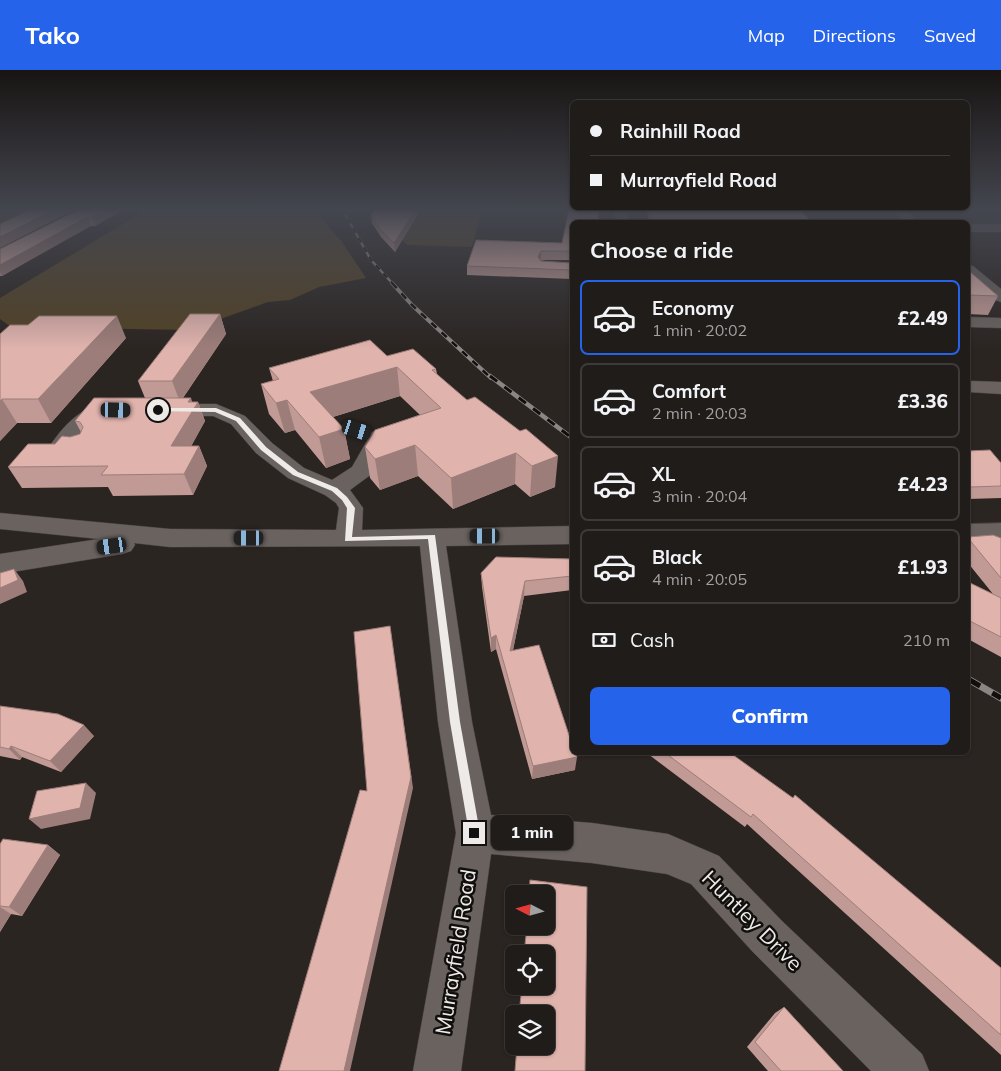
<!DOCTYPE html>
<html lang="en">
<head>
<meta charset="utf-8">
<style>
	:root { --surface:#201c1a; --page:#2d2927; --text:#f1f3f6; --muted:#a2a1a2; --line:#3d3a39; --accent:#2563eb }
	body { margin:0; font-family:Mulish,sans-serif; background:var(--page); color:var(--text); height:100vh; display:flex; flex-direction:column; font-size:19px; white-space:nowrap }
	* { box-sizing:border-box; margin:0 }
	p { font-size:16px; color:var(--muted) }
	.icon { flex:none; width:28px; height:28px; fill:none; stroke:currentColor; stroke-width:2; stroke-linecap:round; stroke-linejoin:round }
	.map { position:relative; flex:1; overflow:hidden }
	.panel { position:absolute; left:570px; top:150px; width:400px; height:535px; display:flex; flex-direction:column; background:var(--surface); border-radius:8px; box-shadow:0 1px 4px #0004,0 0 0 1px var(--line) }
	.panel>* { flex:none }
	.hud { position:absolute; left:570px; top:30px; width:400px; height:110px; border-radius:8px; box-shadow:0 1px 4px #0004,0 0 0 1px var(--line); display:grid; align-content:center; height:110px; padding:0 20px; background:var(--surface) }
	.needle { width:32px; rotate:276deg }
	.fabs { position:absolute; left:505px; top:815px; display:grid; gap:10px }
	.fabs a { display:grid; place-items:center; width:50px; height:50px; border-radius:8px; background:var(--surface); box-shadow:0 1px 4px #0004,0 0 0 1px var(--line); font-size:25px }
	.end { position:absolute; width:22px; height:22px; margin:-11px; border:6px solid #eeeae8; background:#111; box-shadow:0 0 0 2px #111 }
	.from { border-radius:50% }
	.bubble { position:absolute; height:35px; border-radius:8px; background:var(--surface); box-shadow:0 1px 4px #0004,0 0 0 1px var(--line); font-size:16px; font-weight:800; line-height:35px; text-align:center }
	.car { position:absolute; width:15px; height:30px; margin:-15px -8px; border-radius:6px; box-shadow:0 0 4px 1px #0007; background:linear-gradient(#222 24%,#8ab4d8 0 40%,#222 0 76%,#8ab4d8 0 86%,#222 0) }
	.hud b { display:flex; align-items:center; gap:18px; height:48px; font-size:19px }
	.hud b+b { border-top:1px solid var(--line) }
	.hud i { width:12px; height:12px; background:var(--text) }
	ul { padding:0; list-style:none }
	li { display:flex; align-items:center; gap:15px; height:75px; margin:0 10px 8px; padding:0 10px; border:2px solid var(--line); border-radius:8px }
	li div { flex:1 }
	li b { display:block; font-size:19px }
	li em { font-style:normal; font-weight:800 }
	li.on { border-color:var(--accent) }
	li>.icon { width:45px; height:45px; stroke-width:1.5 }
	h2 { padding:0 20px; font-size:22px; line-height:60px }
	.pay { display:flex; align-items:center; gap:12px; height:55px; padding:0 20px; font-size:19px }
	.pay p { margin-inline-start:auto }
	.button { display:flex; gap:10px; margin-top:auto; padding:10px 20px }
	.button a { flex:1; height:58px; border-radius:8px; background:var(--accent); color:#fff; font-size:20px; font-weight:800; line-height:58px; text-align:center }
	header { display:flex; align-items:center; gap:30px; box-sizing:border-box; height:70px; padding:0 25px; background:var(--accent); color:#fff }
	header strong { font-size:24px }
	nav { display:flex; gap:28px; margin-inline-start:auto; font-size:18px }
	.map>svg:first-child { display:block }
</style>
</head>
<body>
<header>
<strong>Tako</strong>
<nav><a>Map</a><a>Directions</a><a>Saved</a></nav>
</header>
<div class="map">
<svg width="1001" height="1001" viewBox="0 0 1001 1001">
	<rect width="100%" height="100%" fill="#2b2522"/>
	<!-- green -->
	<g fill="#524225">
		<polygon points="0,139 32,139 0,155"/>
		<polygon points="148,139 318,139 322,149 342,172 366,208 319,217 290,230 268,232 190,260 11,257 0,249 0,228"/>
		<polygon points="398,139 482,139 472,177 407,175 393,159"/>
	</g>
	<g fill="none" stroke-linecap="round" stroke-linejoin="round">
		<!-- minor casing -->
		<g stroke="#484341" stroke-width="1">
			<g id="minor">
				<polygon points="614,139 626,139 628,152 616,152"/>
				<polygon points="891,139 905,139 919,152 906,152"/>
				<rect x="968" y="154" width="33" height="8"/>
				<polygon points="968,195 973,196 1001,219 1001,232 995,230 968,206"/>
				<polygon points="968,247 1001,248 1001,258 968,257"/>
				<polygon points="972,311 1001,312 1001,324 968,322 968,312"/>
				<path d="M101 334 116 336 119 340 116 344C94 350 89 352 75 371L89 373 92 378 89 383 81 385 52 382 49 377C63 357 76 341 101 334Z"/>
				<polygon points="164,334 216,334 245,346 272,373 304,398 332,410 352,397 372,362 380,360 388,362 391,367 373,401 369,406 350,420 363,438 362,460 572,456 572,474 446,476 472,652 491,745 592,753 668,764 719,786 782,851 922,984 929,1001 871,1001 752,881 691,814 667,804 592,793 491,784 461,1001 413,1001 456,763 438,652 420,476 170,477 134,473 135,475 131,481 122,484 0,504 0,484 99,469 0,459 0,443 170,459 336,460 339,438 336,433 325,425 288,408 256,383 231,354 213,346 164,346 157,344 154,340 157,336"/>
				<polygon points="1001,453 1001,471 968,470 968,454"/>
			</g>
		</g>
		<!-- minor -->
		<use href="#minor" fill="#69625f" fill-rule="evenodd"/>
		<!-- rail-far3 casing -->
		<g stroke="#8b8684" stroke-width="2.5">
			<polyline id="rail-far3" points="342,139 371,190 393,214"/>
		</g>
		<!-- rail-far2 casing -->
		<g stroke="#8b8684" stroke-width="4">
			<polyline id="rail-far2" points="392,213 412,235 491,308"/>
		</g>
		<!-- rail-far1 casing -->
		<g stroke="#8b8684" stroke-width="4.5">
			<polyline id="rail-far1" points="490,306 572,368"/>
		</g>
		<!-- rail casing -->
		<g stroke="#8b8684" stroke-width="7">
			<polyline id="rail" points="968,609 1001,628"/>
		</g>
		<!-- rail-far3 -->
		<use href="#rail-far3" stroke="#110f0d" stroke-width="2" stroke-dasharray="5.5" stroke-linecap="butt"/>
		<!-- rail-far2 -->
		<use href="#rail-far2" stroke="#110f0d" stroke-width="2.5" stroke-dasharray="7" stroke-linecap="butt"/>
		<!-- rail-far1 -->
		<use href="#rail-far1" stroke="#110f0d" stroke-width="3" stroke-dasharray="9" stroke-linecap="butt"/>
		<!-- rail -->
		<use href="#rail" stroke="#110f0d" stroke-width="5" stroke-dasharray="14" stroke-linecap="butt"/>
	</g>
	<!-- wall -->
	<g fill="#c19a95">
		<polygon points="80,139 124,139 95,156 91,156 74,164 2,206 0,206 0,179"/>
		<polygon points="375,139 421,139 395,182 381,167 372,153 371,145"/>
		<polygon points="568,139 599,139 599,145 572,152 572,192 572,190 541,190 572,200 572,209 467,205 467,196 562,173 568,145"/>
		<polygon points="646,139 798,139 812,152 650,152"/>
		<polygon points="968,200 998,226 988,245 968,244"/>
		<polygon points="220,244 226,264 183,328 192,332 198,332 205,351 191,376 199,376 207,396 193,425 113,426 108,417 22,418 8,397 70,367 80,364 81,362 75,351 145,328 138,311"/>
		<polygon points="0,264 126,268 51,353 17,353 0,371"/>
		<polygon points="387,286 436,299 437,304 555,417 530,427 515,414 453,439 418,406 380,420 370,408 365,377 420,345 400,326 333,347 344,359 350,389 326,398 295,360 285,363 269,344 261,314 273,311 269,298"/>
		<polygon points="968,381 1001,393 1001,428 968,429"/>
		<polygon points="968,467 1001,468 1001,587 968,569 968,512 993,524 968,493"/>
		<polygon points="572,489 572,520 524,526 513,580 575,700 532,709 496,579 491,582 482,517 481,503"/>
		<polygon points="0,636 94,666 61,702 22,687 20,690 0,686"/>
		<polygon points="649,682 729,682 1001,898 1001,985 747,754 745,757 648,684"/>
		<polygon points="0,774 48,775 60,785 22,846 11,844 0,862"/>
		<polygon points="784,937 843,1001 768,1001 747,977 775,943"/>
	</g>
	<!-- shaded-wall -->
	<g fill="#9d7d79">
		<polygon points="56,139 76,139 0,178 0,167"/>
		<polygon points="107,139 124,139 95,156 92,147"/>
		<polygon points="416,139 421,139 395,182 394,173"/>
		<polygon points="87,147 91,156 2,206 0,202 0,195"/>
		<polygon points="541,181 541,190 538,187"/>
		<polygon points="220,244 226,264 180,332 172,311"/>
		<polygon points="117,246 126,268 51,353 38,329"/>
		<polygon points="397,297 400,326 317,352 310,322"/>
		<polygon points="191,328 194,337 198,332 205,351 180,397 171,376 188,332"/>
		<polygon points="2,329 17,353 0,371 0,331"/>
		<polygon points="287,330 295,360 285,363 276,333"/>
		<polygon points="344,359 350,389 326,398 319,367"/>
		<polygon points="415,375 418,406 380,420 375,389"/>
		<polygon points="199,376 207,396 193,425 184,404"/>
		<polygon points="516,383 515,414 453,439 451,408"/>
		<polygon points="558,386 555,417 530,427 532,396"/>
		<polygon points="14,499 23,511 27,522 0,534 0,518"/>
		<polygon points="525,511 524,526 510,595 510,581"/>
		<polygon points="390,556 413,718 350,1001 344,1001"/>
		<polygon points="496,565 496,579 491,582 491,568"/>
		<polygon points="84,655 94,666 61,702 50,691"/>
		<polygon points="11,676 22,687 20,690 9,679"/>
		<polygon points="577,687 575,700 532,709 533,696"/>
		<polygon points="86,713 96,723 90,749 41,759 29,749"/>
		<polygon points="48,775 60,785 22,846 9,837"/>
		<polygon points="0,837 11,844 0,862"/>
	</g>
	<!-- building -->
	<g fill="#e0b3ad" stroke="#9d7d79">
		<polygon points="32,139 56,139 0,167 0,154"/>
		<polygon points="80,139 107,139 92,147 87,147 71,156 0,195 0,179"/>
		<polygon points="375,139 416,139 394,173 380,159 371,145"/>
		<polygon points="568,139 598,139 598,152 572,152 572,181 541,181 538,187 541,191 572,193 572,200 467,196 476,170 562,173 568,145"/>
		<polygon points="649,139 798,139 812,152 653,152"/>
		<polygon points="968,200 998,226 968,225"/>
		<polygon points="190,244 220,244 172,311 138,311"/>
		<polygon points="39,246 117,246 38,329 2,329 0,331 0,264 10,255 28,255"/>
		<polygon points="370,270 387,286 413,279 436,299 432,300 467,330 475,327 520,361 526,359 558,386 532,396 516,383 451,408 415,375 375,389 365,377 375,360 441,338 397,297 310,322 344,359 319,367 287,330 276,333 261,314 279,309 269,298"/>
		<polygon points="94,328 191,328 188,332 198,332 171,376 199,376 184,404 101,405 108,396 8,397 28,374 55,374 62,366 70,367 80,364 83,357 80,352 75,351"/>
		<polygon points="990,380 1001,393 1001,416 970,417 968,414 968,381"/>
		<polygon points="993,465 1001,468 1001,508 968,468 968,467"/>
		<polygon points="496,487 572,489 572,506 525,511 510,581 539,575 572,674 572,682 575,682 577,687 533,696 496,565 491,568 481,503"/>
		<polygon points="14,499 18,510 0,518 0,503"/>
		<polygon points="968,512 1001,528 1001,567 968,550"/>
		<polygon points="390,556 411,707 344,1001 279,1001 360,720 367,721 354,562"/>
		<polygon points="0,636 58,644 84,655 50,691 11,676 9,679 0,677"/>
		<polygon points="664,682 729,682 793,728 795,725 1001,898 1001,965 753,744 751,747"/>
		<polygon points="86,713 80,738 29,749 37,721"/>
		<polygon points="3,769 48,775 9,837 0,836 0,774"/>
		<polygon points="530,810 587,817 585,1001 515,1001 517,976 546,976 546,944 519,944 522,916 546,916 546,884 524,884 527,856 546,856 546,824 529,824"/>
		<polygon points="784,937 843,1001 781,1001 755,972"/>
	</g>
	<!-- sky -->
	<linearGradient id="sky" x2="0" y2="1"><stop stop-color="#181413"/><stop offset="0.5" stop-color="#44464f"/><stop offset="1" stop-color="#44464f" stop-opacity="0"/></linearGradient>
	<rect width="1001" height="279" fill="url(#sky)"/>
	<!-- route -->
	<polygon fill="#eeeae8" points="158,338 216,338 240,348 266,377 298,402 337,418 347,427 355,438 352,467 435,465 460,652 480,763 479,767 474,769 470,767 469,763 450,652 428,469 345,471 347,438 342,430 332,421 293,405 261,380 236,351 215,342 156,341"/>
	<g text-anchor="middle" stroke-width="5" stroke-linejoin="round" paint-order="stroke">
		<!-- near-street labels -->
		<g font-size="21" fill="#eeeae8" stroke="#110f0d">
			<text transform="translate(752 851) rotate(45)" y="7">Huntley Drive</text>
			<text transform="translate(456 882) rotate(-81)" y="7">Murrayfield Road</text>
		</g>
	</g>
</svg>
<div class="fabs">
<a><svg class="needle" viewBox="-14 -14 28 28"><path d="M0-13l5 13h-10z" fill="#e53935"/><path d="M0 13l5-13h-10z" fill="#a2a1a2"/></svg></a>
<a><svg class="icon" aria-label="locate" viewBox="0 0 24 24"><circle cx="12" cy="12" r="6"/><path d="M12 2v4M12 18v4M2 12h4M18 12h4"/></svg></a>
<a><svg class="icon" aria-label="layers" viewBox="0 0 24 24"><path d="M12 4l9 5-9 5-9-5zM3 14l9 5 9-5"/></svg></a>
</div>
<i class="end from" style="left:158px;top:340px"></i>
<i class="end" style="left:474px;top:763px"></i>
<div class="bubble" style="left:491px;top:745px;width:82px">1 min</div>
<i class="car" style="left:116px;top:340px;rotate:91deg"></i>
<i class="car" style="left:357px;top:360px;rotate:108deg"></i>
<i class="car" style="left:485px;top:466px;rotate:270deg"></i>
<i class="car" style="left:249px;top:468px;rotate:270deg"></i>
<i class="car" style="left:112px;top:476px;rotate:262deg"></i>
<div class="hud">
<b><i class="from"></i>Rainhill Road</b>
<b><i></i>Murrayfield Road</b>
</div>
<section class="panel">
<h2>Choose a ride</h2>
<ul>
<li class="on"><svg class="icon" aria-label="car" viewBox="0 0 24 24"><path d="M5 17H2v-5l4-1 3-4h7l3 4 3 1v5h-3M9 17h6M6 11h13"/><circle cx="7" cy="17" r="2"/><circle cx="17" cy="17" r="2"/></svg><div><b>Economy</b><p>1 min · 20:02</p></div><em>£2.49</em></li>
<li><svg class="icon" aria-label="car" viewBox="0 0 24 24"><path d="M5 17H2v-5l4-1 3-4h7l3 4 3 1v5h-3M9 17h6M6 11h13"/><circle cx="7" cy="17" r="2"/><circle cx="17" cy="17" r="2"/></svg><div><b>Comfort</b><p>2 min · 20:03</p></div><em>£3.36</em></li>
<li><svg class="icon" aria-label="car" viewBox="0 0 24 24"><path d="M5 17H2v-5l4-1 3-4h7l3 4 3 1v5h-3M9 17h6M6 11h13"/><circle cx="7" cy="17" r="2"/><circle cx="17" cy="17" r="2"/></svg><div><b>XL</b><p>3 min · 20:04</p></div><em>£4.23</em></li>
<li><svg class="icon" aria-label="car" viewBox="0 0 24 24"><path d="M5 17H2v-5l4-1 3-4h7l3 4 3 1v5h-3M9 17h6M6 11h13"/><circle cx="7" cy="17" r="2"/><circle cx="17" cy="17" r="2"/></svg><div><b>Black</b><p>4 min · 20:05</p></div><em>£1.93</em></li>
</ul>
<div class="pay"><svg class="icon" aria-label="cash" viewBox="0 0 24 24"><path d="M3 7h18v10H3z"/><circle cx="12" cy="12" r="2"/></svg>Cash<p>210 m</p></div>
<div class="button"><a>Confirm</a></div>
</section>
</div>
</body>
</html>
